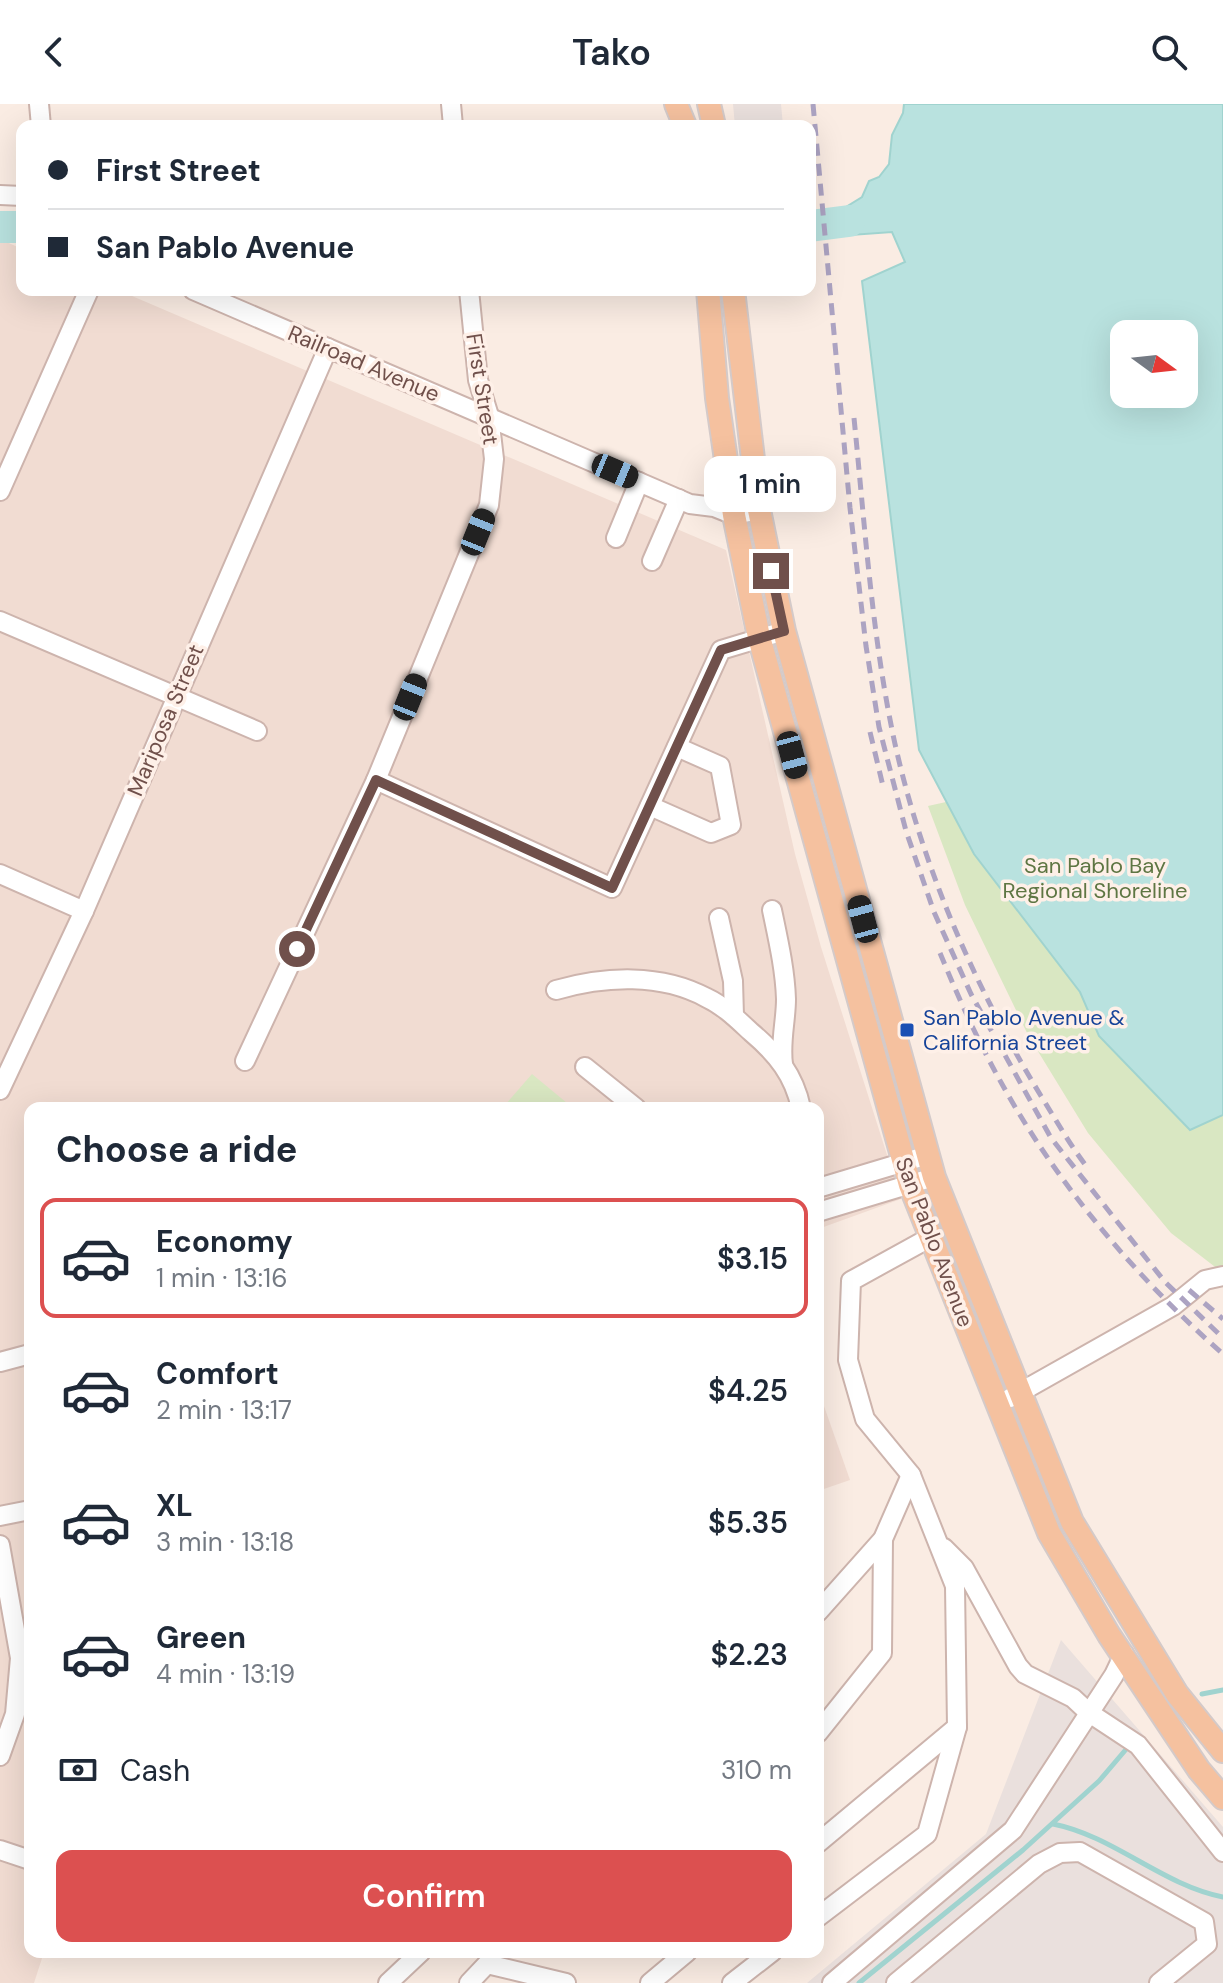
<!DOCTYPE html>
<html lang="en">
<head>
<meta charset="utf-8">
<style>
	:root { --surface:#fff; --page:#f6f6f7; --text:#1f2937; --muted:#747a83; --line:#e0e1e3; --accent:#dc5050 }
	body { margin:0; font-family:"DM Sans",sans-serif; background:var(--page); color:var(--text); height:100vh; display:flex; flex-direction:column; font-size:30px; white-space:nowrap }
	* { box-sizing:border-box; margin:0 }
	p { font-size:26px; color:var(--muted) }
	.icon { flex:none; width:44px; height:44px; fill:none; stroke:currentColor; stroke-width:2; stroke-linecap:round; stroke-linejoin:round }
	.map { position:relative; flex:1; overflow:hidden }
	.details { position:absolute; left:24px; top:998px; width:800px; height:856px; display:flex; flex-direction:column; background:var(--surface); border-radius:16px; box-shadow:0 8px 32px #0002 }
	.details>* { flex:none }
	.banner { position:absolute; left:16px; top:16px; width:800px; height:176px; border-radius:16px; box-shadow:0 8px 32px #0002; display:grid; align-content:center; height:176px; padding:0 32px; background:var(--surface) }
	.needle { width:52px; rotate:105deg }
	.controls { position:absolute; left:1110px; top:216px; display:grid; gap:16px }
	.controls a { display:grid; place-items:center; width:88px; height:88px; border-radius:16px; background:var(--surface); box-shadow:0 8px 32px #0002; font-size:40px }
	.end { position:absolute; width:36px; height:36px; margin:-18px; border:10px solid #70504b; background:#fff; box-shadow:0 0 0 4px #fff }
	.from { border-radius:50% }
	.bubble { position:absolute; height:56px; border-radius:16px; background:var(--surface); box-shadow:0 8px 32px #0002; font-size:26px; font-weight:600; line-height:56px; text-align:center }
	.car { position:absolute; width:24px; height:48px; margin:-24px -12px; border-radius:10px; box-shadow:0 0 6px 2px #0007; background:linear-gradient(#222 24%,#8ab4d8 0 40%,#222 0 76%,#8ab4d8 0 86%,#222 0) }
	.banner b { display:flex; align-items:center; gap:28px; height:76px; font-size:30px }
	.banner b+b { border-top:2px solid var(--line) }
	.banner i { width:20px; height:20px; background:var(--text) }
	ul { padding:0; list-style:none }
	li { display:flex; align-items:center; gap:24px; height:120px; margin:0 16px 12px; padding:0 16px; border:4px solid transparent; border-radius:16px }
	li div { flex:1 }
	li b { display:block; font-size:30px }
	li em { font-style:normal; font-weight:600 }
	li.current { border-color:var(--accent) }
	li>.icon { width:72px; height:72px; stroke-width:1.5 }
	h2 { padding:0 32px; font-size:36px; line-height:96px }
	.pay { display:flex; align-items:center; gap:20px; height:88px; padding:0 32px; font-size:30px }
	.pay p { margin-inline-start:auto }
	.action { display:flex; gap:16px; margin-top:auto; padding:16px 32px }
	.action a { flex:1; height:92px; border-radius:16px; background:var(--accent); color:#fff; font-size:32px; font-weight:600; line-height:92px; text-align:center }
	header { display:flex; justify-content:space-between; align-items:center; height:104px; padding:0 32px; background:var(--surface); font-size:36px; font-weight:600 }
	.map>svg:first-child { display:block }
</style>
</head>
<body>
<header><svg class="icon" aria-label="back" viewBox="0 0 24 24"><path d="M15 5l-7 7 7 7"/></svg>Tako<svg class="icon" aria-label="search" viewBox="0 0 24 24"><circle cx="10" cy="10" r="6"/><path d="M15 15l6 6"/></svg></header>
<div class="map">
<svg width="1223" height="1879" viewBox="0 0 1223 1879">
	<rect width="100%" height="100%" fill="#faece3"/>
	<!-- residential -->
	<g fill="#f1dcd2">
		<polygon points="0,135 22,145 22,186 118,186 726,446 795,750 821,843 901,1095 818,1125 818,1004 30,1004 30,1848 44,1848 34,1879 0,1879"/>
		<polygon points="818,1285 850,1376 818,1387"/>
	</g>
	<!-- industrial -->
	<g fill="#eae0dd">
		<polygon points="733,0 781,0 783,22 735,22"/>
		<polygon points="1061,1536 1223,1723 1223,1879 807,1879 986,1730"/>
	</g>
	<!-- green -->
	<g fill="#d9e7c2">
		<polygon points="1223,583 1223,1169 1171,1129 1088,1029 1028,931 965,801 928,702 946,698"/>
		<polygon points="532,970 573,1004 509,1004 505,1001"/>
	</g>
	<!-- water -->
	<path fill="#b9e2df" stroke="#a0d3cf" stroke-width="2" fill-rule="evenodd" d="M904 0H1223V1011L1190 1026 1099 932 1080 888 974 750 919 646 862 177 905 158 892 128 851 131 846 103 862 93 869 77 879 73 889 60 892 31 903 9ZM1124 230H1184V290H1124Z"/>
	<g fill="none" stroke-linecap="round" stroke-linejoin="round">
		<!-- stream -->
		<g stroke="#a0d3cf" stroke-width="5">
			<polyline points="1202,1590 1223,1586"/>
			<path d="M1053 1720C1114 1732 1162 1781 1223 1793"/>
			<polyline points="859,1879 1023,1746 1099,1677 1128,1643"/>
		</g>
		<!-- river -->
		<g stroke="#b9e2df" stroke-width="32">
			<polyline points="810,122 849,117"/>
			<polyline points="0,123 22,123"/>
		</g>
		<!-- minor casing -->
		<g stroke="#cdb4ad" stroke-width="22">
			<g id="minor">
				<polyline points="39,0 41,22"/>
				<polyline points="451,0 453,22"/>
				<polyline points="0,91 22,92"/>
				<polyline points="193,186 690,400 714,403 734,411 759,406"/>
				<polyline points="0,387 89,186"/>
				<polyline points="616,434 639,378"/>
				<polyline points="652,457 679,395"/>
				<polyline points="0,517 257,627"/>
				<polyline points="376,676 612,784 721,546 784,527"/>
				<polyline points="650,702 711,729 731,721 720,662 677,643"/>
				<polyline points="0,770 84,807"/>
				<path d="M772 806C778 835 785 865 786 895 786 917 780 937 783 960"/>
				<polyline points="719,814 733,877 734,912"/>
				<path d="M556 886C605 872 661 869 707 894 724 902 738 916 751 928 777 950 794 971 801 1004"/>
				<polyline points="245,957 376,676 489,401 494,355 489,312 478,276 469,186"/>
				<polyline points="585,963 636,1004"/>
				<polyline points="0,986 84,807 328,244"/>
				<polyline points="818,1084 928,1051"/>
				<polyline points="818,1108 934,1073"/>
				<polyline points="0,1258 30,1250"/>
				<polyline points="1010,1294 1173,1202 1205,1176 1223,1172"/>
				<polyline points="0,1412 30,1406"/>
				<polyline points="0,1441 20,1554 15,1610 0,1652"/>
				<polyline points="944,1444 964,1464 1018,1562 1025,1570 1073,1594 1088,1608 1138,1641 1223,1748"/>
				<polyline points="818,1508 883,1435 911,1371"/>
				<polyline points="818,1629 882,1549 883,1435"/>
				<polyline points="818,1739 957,1623"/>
				<polyline points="0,1746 30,1756"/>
				<polyline points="818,1813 927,1730 957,1623 955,1482 911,1371 865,1315 848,1256 851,1177 931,1133"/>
				<polyline points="388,1879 421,1848"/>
				<polyline points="469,1879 487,1860 566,1879"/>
				<polyline points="650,1879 687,1848"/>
				<polyline points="732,1879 772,1848"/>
				<polyline points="832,1879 1013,1726 1114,1571 1124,1550"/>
				<polyline points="896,1879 1039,1760 1060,1749 1080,1748 1204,1818 1207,1840 1159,1879"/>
			</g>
		</g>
		<!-- major casing -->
		<g stroke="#d4cac9" stroke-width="26">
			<g id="major">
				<polyline points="676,0 685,22"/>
				<polyline points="709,0 714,22"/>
				<polyline points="708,186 717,294 734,411 759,533 910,1081 1049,1429 1109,1531 1199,1666 1223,1694"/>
				<polyline points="733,186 759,406 784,527 934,1073 1072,1418 1177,1590 1223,1647"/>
			</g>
		</g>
		<!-- minor -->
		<use href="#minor" stroke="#fff" stroke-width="18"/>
		<!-- major -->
		<use href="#major" stroke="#f5c19f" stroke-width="22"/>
		<!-- rail -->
		<g stroke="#aca3c2" stroke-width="5" stroke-dasharray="12 8" stroke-linecap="butt">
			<polyline points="813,0 850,404 866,542 879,623 906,727 934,808 971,890 1051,1034 1165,1178 1223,1234"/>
			<path d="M854 314C865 423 872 534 895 640 923 765 975 883 1041 992 1056 1016 1070 1041 1087 1063"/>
			<polyline points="870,628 883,682"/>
			<path d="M940 849C957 890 975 931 997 971 1053 1075 1134 1172 1223 1250"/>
			<polyline points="1189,1186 1223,1215"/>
		</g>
	</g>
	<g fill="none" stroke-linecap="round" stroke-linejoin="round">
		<!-- route -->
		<polyline stroke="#70504b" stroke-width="10" points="297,845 376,676 612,784 721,546 784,527 771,467"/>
	</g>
	<!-- markers -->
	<rect fill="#1a4fb4" stroke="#fef0e8" stroke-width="3" x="899" y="918" width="16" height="16" rx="4"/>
	<g text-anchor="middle" stroke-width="7" stroke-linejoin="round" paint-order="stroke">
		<!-- street labels -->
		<g font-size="22" fill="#70504b" stroke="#fef0e8">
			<text transform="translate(364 259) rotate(23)" y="8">Railroad Avenue</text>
			<text transform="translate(483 285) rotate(81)" y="8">First Street</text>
			<text transform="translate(165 616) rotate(-67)" y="8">Mariposa Street</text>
			<text transform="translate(935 1138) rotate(69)" y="8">San Pablo Avenue</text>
		</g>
		<!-- park labels -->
		<g font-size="22" fill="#5e7643" stroke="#fef0e8">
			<text x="1095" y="769">San Pablo Bay<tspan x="1095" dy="25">Regional Shoreline</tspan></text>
		</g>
		<!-- transit labels -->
		<g font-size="22" fill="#164399" stroke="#fef0e8" text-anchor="start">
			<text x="923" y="921">San Pablo Avenue &amp;<tspan x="923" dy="25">California Street</tspan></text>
		</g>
	</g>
</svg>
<div class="controls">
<a><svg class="needle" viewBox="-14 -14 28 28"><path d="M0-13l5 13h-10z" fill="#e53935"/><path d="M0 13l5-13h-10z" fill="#747a83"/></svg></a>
</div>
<i class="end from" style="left:297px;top:845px"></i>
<i class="end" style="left:771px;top:467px"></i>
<div class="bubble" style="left:704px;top:352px;width:132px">1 min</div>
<i class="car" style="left:615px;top:367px;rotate:113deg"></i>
<i class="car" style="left:478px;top:428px;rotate:22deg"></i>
<i class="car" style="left:410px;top:593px;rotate:22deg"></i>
<i class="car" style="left:792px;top:651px;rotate:165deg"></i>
<i class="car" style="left:863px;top:815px;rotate:345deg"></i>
<div class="banner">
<b><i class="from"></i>First Street</b>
<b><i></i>San Pablo Avenue</b>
</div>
<section class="details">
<h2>Choose a ride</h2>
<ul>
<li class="current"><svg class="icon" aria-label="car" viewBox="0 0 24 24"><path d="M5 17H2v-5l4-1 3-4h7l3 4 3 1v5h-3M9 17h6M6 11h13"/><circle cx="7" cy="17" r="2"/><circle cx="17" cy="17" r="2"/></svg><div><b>Economy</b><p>1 min · 13:16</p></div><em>$3.15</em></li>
<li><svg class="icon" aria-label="car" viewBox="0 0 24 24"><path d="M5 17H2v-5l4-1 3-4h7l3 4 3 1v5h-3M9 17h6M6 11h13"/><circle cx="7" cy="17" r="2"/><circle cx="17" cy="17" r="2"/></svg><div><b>Comfort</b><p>2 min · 13:17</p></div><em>$4.25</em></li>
<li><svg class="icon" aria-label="car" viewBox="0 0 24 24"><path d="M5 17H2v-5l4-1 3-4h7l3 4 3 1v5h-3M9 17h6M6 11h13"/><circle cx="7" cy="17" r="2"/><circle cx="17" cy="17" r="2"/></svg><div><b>XL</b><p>3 min · 13:18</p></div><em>$5.35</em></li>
<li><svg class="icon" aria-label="car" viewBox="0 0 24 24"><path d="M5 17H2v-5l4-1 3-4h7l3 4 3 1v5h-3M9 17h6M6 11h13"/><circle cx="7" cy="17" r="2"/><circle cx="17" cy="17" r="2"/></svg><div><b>Green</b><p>4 min · 13:19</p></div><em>$2.23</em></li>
</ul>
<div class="pay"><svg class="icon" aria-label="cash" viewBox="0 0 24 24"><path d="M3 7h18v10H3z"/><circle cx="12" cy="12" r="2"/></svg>Cash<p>310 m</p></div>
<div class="action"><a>Confirm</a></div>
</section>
</div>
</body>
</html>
